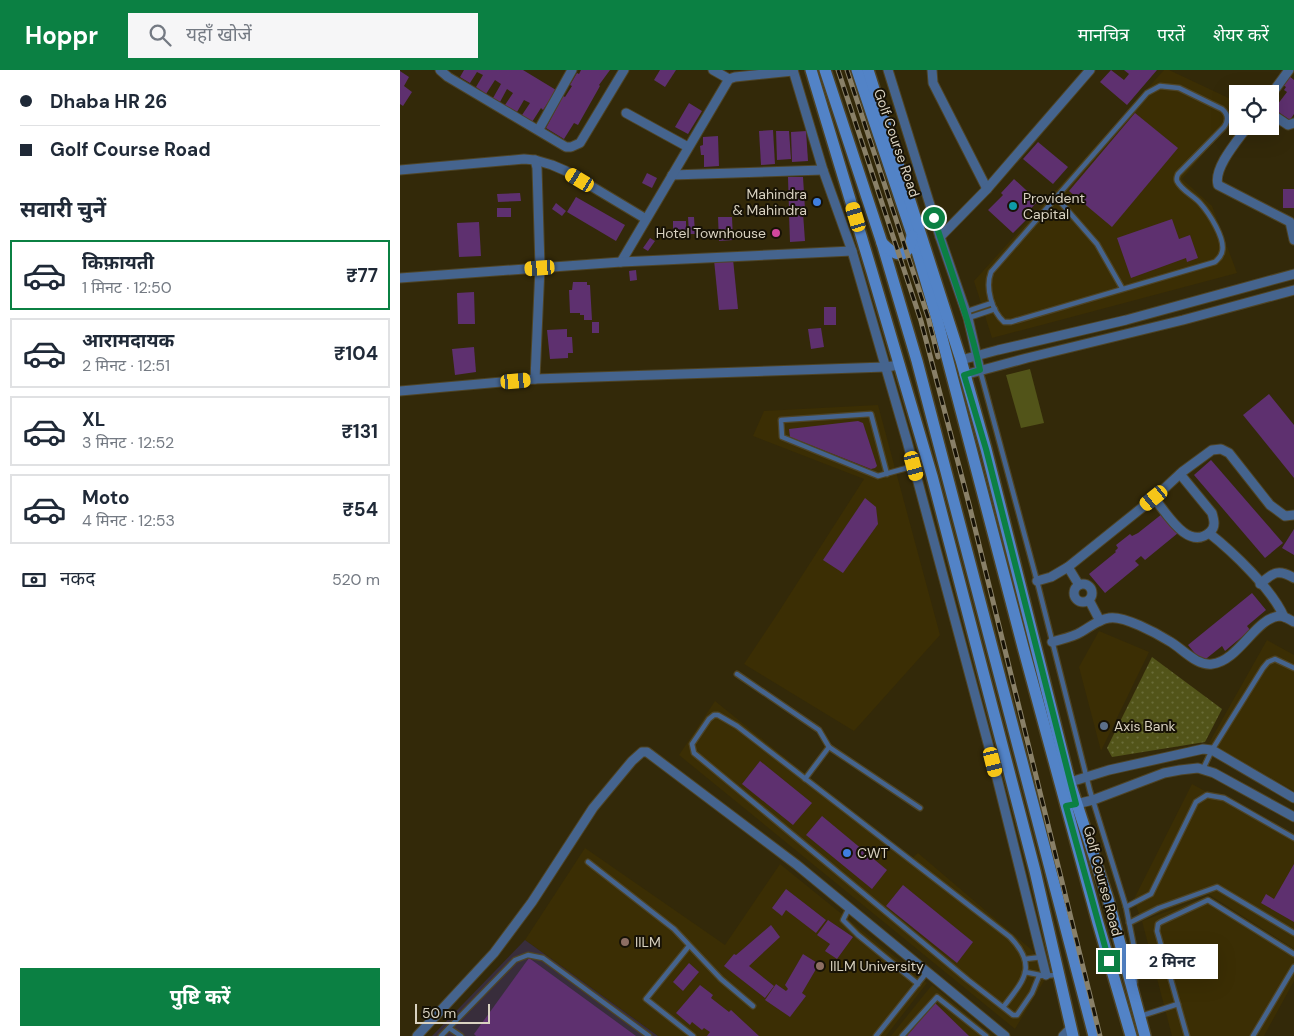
<!DOCTYPE html>
<html lang="hi">
<head>
<meta charset="utf-8">
<style>
	:root { --surface:#fff; --page:#f6f6f7; --text:#1f2937; --muted:#747a83; --line:#e0e1e3; --accent:#0b8043 }
	body { margin:0; font-family:"DM Sans","Noto Sans Devanagari",sans-serif; background:var(--page); color:var(--text); height:100vh; display:flex; flex-direction:column; font-size:19px; white-space:nowrap }
	* { box-sizing:border-box; margin:0 }
	p { font-size:16px; color:var(--muted) }
	.icon { flex:none; width:28px; height:28px; fill:none; stroke:currentColor; stroke-width:2; stroke-linecap:round; stroke-linejoin:round }
	.map { position:relative; flex:1; overflow:hidden }
	.sheet { display:flex; flex-direction:column; background:var(--surface); width:400px }
	.sheet>* { flex:none }
	.guide { display:grid; align-content:center; height:110px; padding:0 20px; background:var(--surface) }
	.tools { position:absolute; left:829px; top:15px; display:grid; gap:10px }
	.tools a { display:grid; place-items:center; width:50px; height:50px; border-radius:0px; background:var(--surface); box-shadow:0 5px 20px #0002; font-size:25px }
	.scale { position:absolute; left:15px; bottom:12px; width:75px; box-sizing:border-box; padding-left:5px; border:2px solid #d9d2c1; border-top:0; font-size:14px; line-height:18px; white-space:nowrap; color:#d9d2c1; -webkit-text-stroke:4px #171206; paint-order:stroke }
	.end { position:absolute; width:22px; height:22px; margin:-11px; border:6px solid #0b8043; background:#fff; box-shadow:0 0 0 2px #fff }
	.from { border-radius:50% }
	.bubble { position:absolute; height:35px; border-radius:0px; background:var(--surface); box-shadow:0 5px 20px #0002; font-size:16px; font-weight:700; line-height:35px; text-align:center }
	.car { position:absolute; width:15px; height:30px; margin:-15px -8px; border-radius:6px; box-shadow:0 0 4px 1px #0007; background:linear-gradient(#f5c518 24%,#345 0 40%,#f5c518 0 76%,#345 0 86%,#f5c518 0) }
	.guide b { display:flex; align-items:center; gap:18px; height:48px; font-size:19px }
	.guide b+b { border-top:1px solid var(--line) }
	.guide i { width:12px; height:12px; background:var(--text) }
	ul { padding:0; list-style:none }
	li { display:flex; align-items:center; gap:15px; height:70px; margin:0 10px 8px; padding:0 10px; border:2px solid var(--line); border-radius:0px }
	li div { flex:1 }
	li b { display:block; font-size:19px }
	li em { font-style:normal; font-weight:700 }
	li.current { border-color:var(--accent) }
	li>.icon { width:45px; height:45px; stroke-width:1.5 }
	h2 { padding:0 20px; font-size:22px; line-height:60px }
	.pay { display:flex; align-items:center; gap:12px; height:55px; padding:0 20px; font-size:19px }
	.pay p { margin-inline-start:auto }
	.primary-button { display:flex; gap:10px; margin-top:auto; padding:10px 20px }
	.primary-button a { flex:1; height:58px; border-radius:0px; background:var(--accent); color:#fff; font-size:20px; font-weight:700; line-height:58px; text-align:center }
	header { display:flex; align-items:center; gap:30px; box-sizing:border-box; height:70px; padding:0 25px; background:var(--accent); color:#fff }
	header strong { font-size:24px }
	nav { display:flex; gap:28px; margin-inline-start:auto; font-size:18px }
	.search { width:350px; height:45px; background:var(--page); display:flex; align-items:center; gap:12px; box-sizing:border-box; padding:0 18px; border-radius:0px; color:var(--muted); font-size:19px }
	main { display:flex; flex:1; min-height:0 }
	.map>svg:first-child { display:block }
</style>
</head>
<body>
<header>
<strong>Hoppr</strong>
<div class="search"><svg class="icon" aria-label="search" viewBox="0 0 24 24"><circle cx="10" cy="10" r="6"/><path d="M15 15l6 6"/></svg>यहाँ खोजें</div>
<nav><a>मानचित्र</a><a>परतें</a><a>शेयर करें</a></nav>
</header>
<main>
<section class="sheet">
<div class="guide">
<b><i class="from"></i>Dhaba HR 26</b>
<b><i></i>Golf Course Road</b>
</div>
<h2>सवारी चुनें</h2>
<ul>
<li class="current"><svg class="icon" aria-label="car" viewBox="0 0 24 24"><path d="M5 17H2v-5l4-1 3-4h7l3 4 3 1v5h-3M9 17h6M6 11h13"/><circle cx="7" cy="17" r="2"/><circle cx="17" cy="17" r="2"/></svg><div><b>किफ़ायती</b><p>1 मिनट · 12:50</p></div><em>₹77</em></li>
<li><svg class="icon" aria-label="car" viewBox="0 0 24 24"><path d="M5 17H2v-5l4-1 3-4h7l3 4 3 1v5h-3M9 17h6M6 11h13"/><circle cx="7" cy="17" r="2"/><circle cx="17" cy="17" r="2"/></svg><div><b>आरामदायक</b><p>2 मिनट · 12:51</p></div><em>₹104</em></li>
<li><svg class="icon" aria-label="car" viewBox="0 0 24 24"><path d="M5 17H2v-5l4-1 3-4h7l3 4 3 1v5h-3M9 17h6M6 11h13"/><circle cx="7" cy="17" r="2"/><circle cx="17" cy="17" r="2"/></svg><div><b>XL</b><p>3 मिनट · 12:52</p></div><em>₹131</em></li>
<li><svg class="icon" aria-label="car" viewBox="0 0 24 24"><path d="M5 17H2v-5l4-1 3-4h7l3 4 3 1v5h-3M9 17h6M6 11h13"/><circle cx="7" cy="17" r="2"/><circle cx="17" cy="17" r="2"/></svg><div><b>Moto</b><p>4 मिनट · 12:53</p></div><em>₹54</em></li>
</ul>
<div class="pay"><svg class="icon" aria-label="cash" viewBox="0 0 24 24"><path d="M3 7h18v10H3z"/><circle cx="12" cy="12" r="2"/></svg>नकद<p>520 m</p></div>
<div class="primary-button"><a>पुष्टि करें</a></div>
</section>
<div class="map">
<svg width="894" height="966" viewBox="0 0 894 966">
	<defs>
		<pattern id="park-dots" width="8" height="8" patternUnits="userSpaceOnUse" patternTransform="scale(1.25)"><rect width="8" height="8" fill="#525419"/><path d="M2 2h.1M6 6h.1" fill="none" stroke="#6a6c39" stroke-width="1.8" stroke-linecap="round"/></pattern>
	</defs>
	<rect width="100%" height="100%" fill="#332909"/>
	<!-- built -->
	<g fill="#3b2e04">
		<polygon points="764,0 769,0 837,32 837,45 782,109 812,136 837,203 592,268 574,211"/>
		<polygon points="478,335 540,565 454,661 344,594 378,543 464,409 353,366 364,341"/>
		<polygon points="699,561 749,582 701,681 679,597"/>
		<polygon points="867,570 894,585 894,721 809,673"/>
		<polygon points="315,631 511,789 518,783 633,881 644,911 615,959 279,685"/>
		<polygon points="792,714 894,769 894,879 808,824 741,850 734,829"/>
		<polygon points="185,778 325,875 380,794 527,913 486,966 258,966 125,870"/>
		<polygon points="808,826 894,880 894,911 864,966 772,966 742,851"/>
		<polygon points="532,915 593,966 491,966"/>
	</g>
	<!-- industrial -->
	<polygon fill="#382d3b" points="125,870 258,966 32,966"/>
	<!-- park -->
	<polygon fill="url(#park-dots)" points="752,587 822,639 805,672 712,687 707,678"/>
	<!-- pitch -->
	<polygon fill="#525419" points="630,299 644,353 621,358 606,305"/>
	<!-- building -->
	<g fill="#5e306f">
		<polygon points="64,0 123,0 156,20 143,40 141,38 132,52 122,45 130,33 124,30 117,42 105,35 113,23 107,19 100,32 93,28 101,14 95,10 86,24 76,17 83,5 77,2 70,13 60,7"/>
		<polygon points="181,0 210,0 199,15 200,16 178,55 174,53 164,69 146,58 163,26 165,27 172,16 170,15 177,3 179,4"/>
		<polygon points="260,0 276,0 265,17 254,10"/>
		<polygon points="711,0 724,10 729,4 724,0 757,0 727,35 700,12"/>
		<polygon points="0,1 9,7 4,16 12,22 3,36 0,34"/>
		<polygon points="889,6 894,10 894,44 890,50 874,39 887,22 884,20 886,17 883,15"/>
		<polygon points="289,33 302,41 288,64 275,57"/>
		<polygon points="735,43 778,78 712,157 669,121"/>
		<polygon points="373,60 375,94 361,95 359,61"/>
		<polygon points="376,61 389,61 391,89 377,90"/>
		<polygon points="406,61 408,91 392,92 391,62"/>
		<polygon points="318,66 319,96 304,97 304,85 301,85 300,76 303,75 303,67"/>
		<polygon points="638,72 668,97 653,114 623,89"/>
		<polygon points="247,103 257,108 252,118 242,113"/>
		<polygon points="388,107 403,107 405,139 389,140"/>
		<polygon points="614,109 638,131 624,146 627,149 613,163 588,140 603,125 601,123"/>
		<rect x="883" y="119" width="11" height="19"/>
		<polygon points="120,123 121,131 98,132 97,124"/>
		<polygon points="176,127 225,155 216,171 167,142"/>
		<polygon points="156,133 166,141 162,146 152,139"/>
		<rect x="97" y="138" width="14" height="9"/>
		<polygon points="403,143 405,171 390,172 389,144"/>
		<polygon points="288,147 294,147 295,164 289,164"/>
		<polygon points="318,147 332,147 333,170 319,171"/>
		<polygon points="772,149 779,169 790,165 798,188 787,192 786,188 731,208 717,168"/>
		<rect x="273" y="151" width="13" height="11"/>
		<polygon points="79,152 81,186 59,187 57,153"/>
		<polygon points="250,168 255,171 248,181 243,178"/>
		<polygon points="333,189 338,239 319,240 314,190"/>
		<polygon points="236,200 237,210 230,211 229,201"/>
		<polygon points="173,212 187,212 187,215 190,215 192,250 184,250 184,245 180,245 180,243 170,243 169,220 172,220"/>
		<polygon points="74,222 75,254 58,254 57,223"/>
		<rect x="424" y="237" width="12" height="18"/>
		<rect x="192" y="252" width="7" height="11"/>
		<polygon points="421,258 424,277 411,279 408,259"/>
		<polygon points="167,259 167,267 172,267 173,283 168,283 168,288 150,289 147,260"/>
		<polygon points="74,277 76,302 55,305 52,279"/>
		<polygon points="869,324 894,355 894,408 843,345"/>
		<polygon points="458,351 463,353 477,396 475,398 471,399 390,367 389,359"/>
		<polygon points="811,390 883,473 865,488 794,405"/>
		<polygon points="465,428 476,437 478,454 443,503 423,490"/>
		<polygon points="762,444 778,463 745,490 741,486 735,491 739,495 705,523 689,504 716,482 715,481 718,478 716,475 730,464 732,466 738,463"/>
		<polygon points="894,459 894,485 882,478"/>
		<polygon points="852,523 866,540 847,556 850,560 825,581 822,576 802,592 788,575"/>
		<polygon points="360,691 412,733 393,755 342,714"/>
		<polygon points="422,746 487,800 472,819 406,765"/>
		<polygon points="894,794 894,852 861,833 866,824 874,829"/>
		<polygon points="503,815 573,872 557,893 486,836"/>
		<polygon points="386,819 426,850 416,863 386,840 382,846 372,838"/>
		<polygon points="428,850 453,867 437,889 425,881 430,874 417,865"/>
		<polygon points="371,855 380,867 349,896 374,916 365,928 324,896 334,884 336,885"/>
		<polygon points="403,884 419,894 402,923 406,926 390,947 365,930 376,914 386,921 388,919 385,915"/>
		<polygon points="129,888 236,966 76,966 74,964"/>
		<polygon points="289,893 299,902 283,921 273,912"/>
		<polygon points="300,915 313,925 311,928 329,942 331,940 359,966 307,966 310,962 304,958 302,960 292,952 290,955 276,943"/>
		<polygon points="535,933 569,966 507,966"/>
	</g>
	<g fill="none" stroke-linecap="round" stroke-linejoin="round">
		<!-- lane casing -->
		<g stroke="#4e4426" stroke-width="7">
			<g id="lane">
				<path d="M760 16 779 18 822 39C828 44 829 50 824 57L778 104C777 107 776 108 777 111 781 120 794 126 800 133 809 143 826 169 822 182 821 187 818 189 815 192L611 252H604C592 241 585 218 591 202L747 23Z"/>
				<polyline points="656,127 697,174 722,218"/>
				<polyline points="565,242 592,233"/>
				<polyline points="568,248 595,239"/>
				<polyline points="580,300 637,511 690,721 726,837 734,877 735,913"/>
				<polyline points="487,404 471,344 381,350 382,367 478,406 514,396"/>
				<polyline points="337,604 419,660 429,677 405,709"/>
				<polyline points="429,677 520,738"/>
				<polyline points="803,699 812,680 863,598 868,592 875,589 894,598"/>
				<polyline points="188,792 274,859 321,909 353,936"/>
				<polyline points="726,837 751,824 796,732 807,725 824,728 894,768"/>
				<polyline points="449,838 443,850 458,865 518,914"/>
				<polyline points="729,853 759,838 817,817 894,863"/>
				<polyline points="289,876 246,929 293,966"/>
				<polyline points="625,889 642,887"/>
				<polyline points="625,902 640,905"/>
				<path d="M604 936C624 910 638 896 610 867L337 656 318 645H314L309 649 292 674 294 683 568 910 613 945H617L632 923 639 906 657 905"/>
				<polyline points="741,946 778,934"/>
				<polyline points="49,958 61,966"/>
				<polyline points="41,966 115,890 128,885 143,888 249,966"/>
				<polyline points="476,966 527,902"/>
				<polyline points="502,966 537,927 586,966"/>
				<polyline points="787,966 757,861 758,854 761,852 808,830 894,884"/>
				<polyline points="853,966 894,897"/>
			</g>
		</g>
		<!-- street casing -->
		<g stroke="#4e4426" stroke-width="11">
			<g id="street">
				<polyline points="40,0 48,7 166,77 171,77 180,73 224,0"/>
				<polyline points="313,0 329,9"/>
				<polyline points="393,0 423,100 452,181 507,371 593,692 646,905"/>
				<polyline points="488,0 540,167 568,248 580,300"/>
				<polyline points="532,0 533,13 587,119"/>
				<polyline points="870,26 889,0"/>
				<polyline points="226,43 288,77"/>
				<polyline points="870,43 888,55 894,53"/>
				<path d="M848 56C838 70 813 98 818 115L890 152 894 170"/>
				<polyline points="139,59 172,0"/>
				<polyline points="135,90 152,95 166,101 246,149"/>
				<polyline points="0,100 124,89 135,90 137,98 140,197 135,309"/>
				<polyline points="272,105 423,100"/>
				<polyline points="540,167 587,119 690,0"/>
				<polyline points="221,192 329,9 335,7 393,1"/>
				<polyline points="0,208 221,192 452,181"/>
				<polyline points="561,290 598,280 726,250 894,204"/>
				<polyline points="564,305 627,288 783,250 894,220"/>
				<polyline points="0,321 135,309 485,297 500,295"/>
				<path d="M754 428C766 442 788 482 810 462 816 457 814 450 812 443L780 404"/>
				<path d="M809 463C833 482 872 519 884 547"/>
				<polyline points="668,497 679,515"/>
				<polyline points="637,511 651,507 668,497 754,428 782,402 812,380 821,379 829,383 870,435 885,446 894,445"/>
				<path d="M860 514C873 503 878 498 894 508"/>
				<circle cx="683" cy="523" r="9"/>
				<polyline points="689,530 700,551"/>
				<path d="M652 572C662 569 673 567 681 562 690 557 699 549 709 548 723 545 756 563 769 571 782 578 796 596 812 594 839 591 856 547 880 546 885 546 890 550 894 552"/>
				<polyline points="664,714 709,700 803,679 812,680 894,728"/>
				<polyline points="672,735 693,730 764,703 780,700 798,698 814,703 894,747"/>
				<polyline points="17,966 94,883 132,832 193,738 232,691 242,682 247,682 397,795 605,966"/>
				<polyline points="663,966 671,958"/>
			</g>
		</g>
		<!-- secondary casing -->
		<g stroke="#4e4426" stroke-width="14">
			<g id="secondary">
				<polyline points="411,0 472,202 532,406 635,801 673,966"/>
				<polyline points="425,0 482,173 517,291 694,966"/>
				<polyline points="457,0 512,164 537,249 623,577 698,853 731,966"/>
				<polyline points="468,0 561,290 586,379 670,713 708,829 745,966"/>
				<path d="M482 173C497 188 508 190 512 166"/>
			</g>
		</g>
		<!-- lane -->
		<use href="#lane" stroke="#45648e" stroke-width="4.5"/>
		<!-- street -->
		<use href="#street" stroke="#45648e" stroke-width="9"/>
		<!-- secondary -->
		<use href="#secondary" stroke="#5283c7" stroke-width="11"/>
		<!-- rail casing -->
		<g stroke="#898068" stroke-width="5">
			<g id="rail">
				<polyline points="438,0 521,251 570,438 700,966"/>
				<polyline points="447,0 528,247 538,287"/>
			</g>
		</g>
		<!-- rail -->
		<use href="#rail" stroke="#171206" stroke-width="3" stroke-dasharray="9" stroke-linecap="butt"/>
	</g>
	<g fill="none" stroke-linecap="round" stroke-linejoin="round">
		<!-- route -->
		<path stroke="#0b8043" stroke-width="6" d="M534 148C550 199 569 248 580 300L564 305 586 379 676 734 666 736 709 891"/>
	</g>
	<!-- markers -->
	<g fill="#3f7fe0" stroke="#171206" stroke-width="2">
		<circle cx="417" cy="132" r="5"/>
		<circle cx="447" cy="783" r="5"/>
	</g>
	<circle fill="#0f9aa8" stroke="#171206" stroke-width="2" cx="613" cy="136" r="5"/>
	<circle fill="#d1479c" stroke="#171206" stroke-width="2" cx="376" cy="163" r="5"/>
	<circle fill="#5c6f8a" stroke="#171206" stroke-width="2" cx="704" cy="656" r="5"/>
	<g fill="#8d6e63" stroke="#171206" stroke-width="2">
		<circle cx="225" cy="872" r="5"/>
		<circle cx="420" cy="896" r="5"/>
	</g>
	<g text-anchor="middle" stroke-width="4" stroke-linejoin="round" paint-order="stroke">
		<!-- street labels -->
		<g font-size="14" fill="#d9d2c1" stroke="#171206">
			<text transform="translate(497 73) rotate(71)" y="5">Golf Course Road</text>
			<text transform="translate(703 811) rotate(75)" y="5">Golf Course Road</text>
		</g>
		<!-- poi labels -->
		<g font-size="14" fill="#d9d2c1" stroke="#171206" text-anchor="start">
			<text x="407" y="129" text-anchor="end">Mahindra<tspan x="407" dy="16">&amp; Mahindra</tspan></text>
			<text x="623" y="133">Provident<tspan x="623" dy="16">Capital</tspan></text>
			<text x="366" y="168" text-anchor="end">Hotel Townhouse</text>
			<text x="714" y="661">Axis Bank</text>
			<text x="457" y="788">CWT</text>
			<text x="235" y="877">IILM</text>
			<text x="430" y="901">IILM University</text>
		</g>
	</g>
</svg>
<div class="tools">
<a><svg class="icon" aria-label="locate" viewBox="0 0 24 24"><circle cx="12" cy="12" r="6"/><path d="M12 2v4M12 18v4M2 12h4M18 12h4"/></svg></a>
</div>
<div class="scale">50 m</div>
<i class="end from" style="left:534px;top:148px"></i>
<i class="end" style="left:709px;top:891px"></i>
<div class="bubble" style="left:726px;top:874px;width:92px">2 मिनट</div>
<i class="car" style="left:180px;top:110px;rotate:301deg"></i>
<i class="car" style="left:456px;top:147px;rotate:343deg"></i>
<i class="car" style="left:140px;top:198px;rotate:266deg"></i>
<i class="car" style="left:116px;top:311px;rotate:85deg"></i>
<i class="car" style="left:514px;top:396px;rotate:165deg"></i>
<i class="car" style="left:754px;top:428px;rotate:231deg"></i>
<i class="car" style="left:593px;top:692px;rotate:166deg"></i>
</div>
</main>
</body>
</html>
